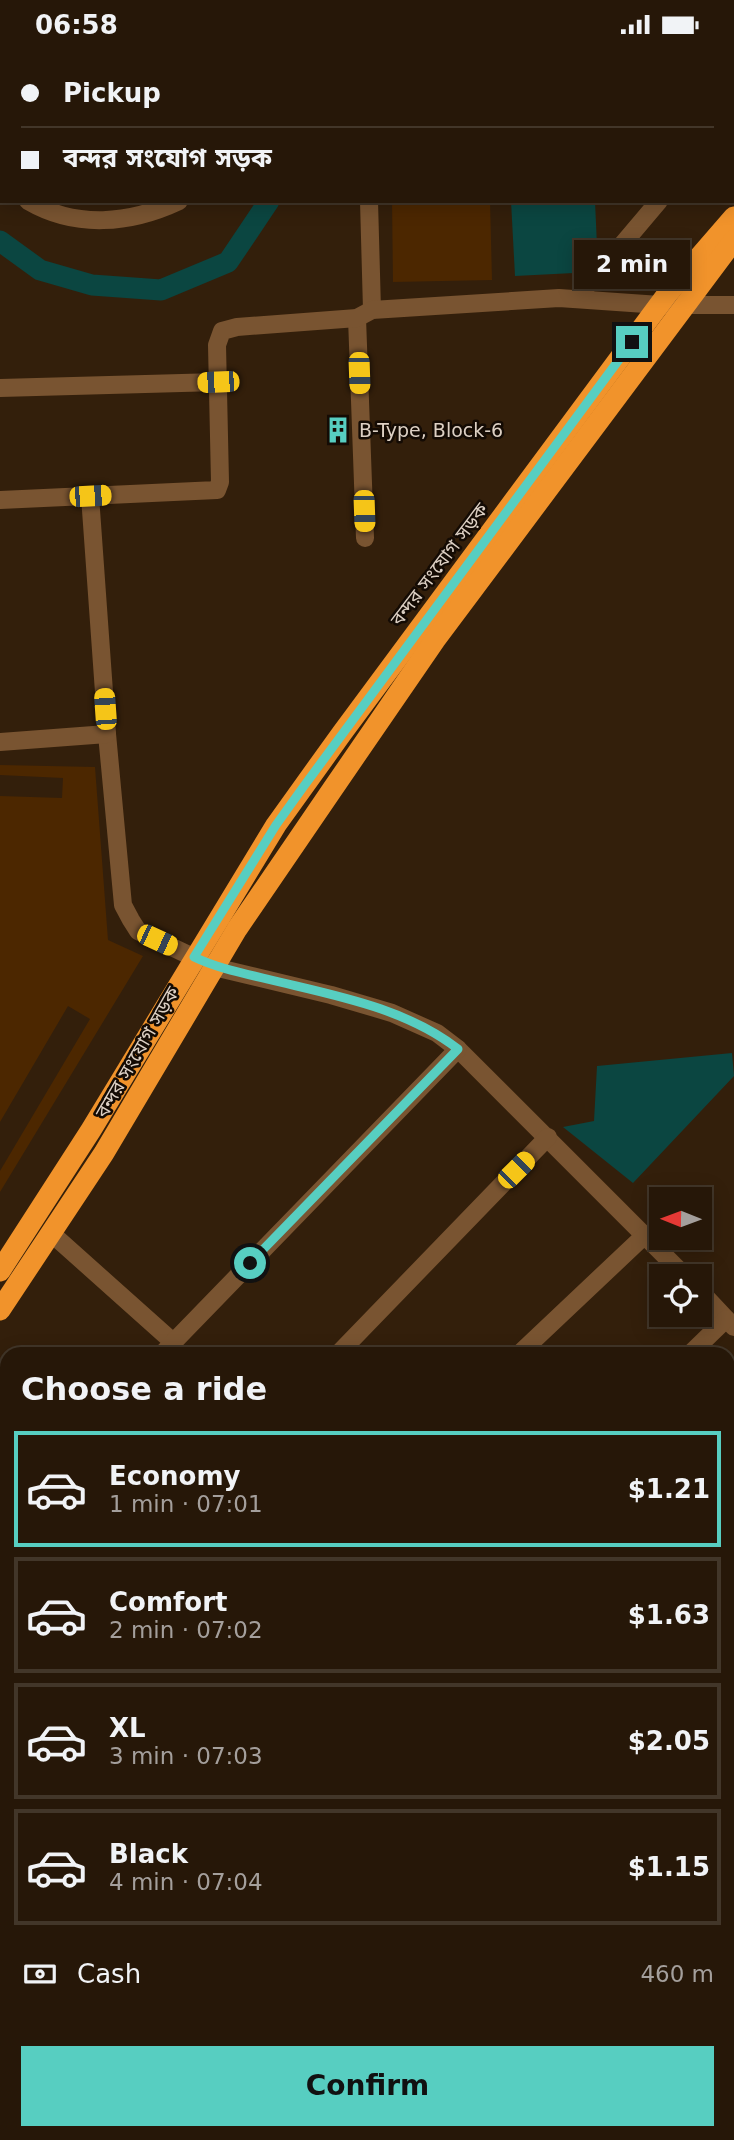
<!DOCTYPE html>
<html lang="en">
<head>
<meta charset="utf-8">
<style>
	:root { --surface:#261708; --page:#2e2012; --text:#f1f3f6; --muted:#a49f9c; --line:#423629; --accent:#57cec1 }
	body { margin:0; font-family:"DejaVu Sans","Noto Sans Bengali",sans-serif; background:var(--page); color:var(--text); height:100vh; display:flex; flex-direction:column; font-size:26px; white-space:nowrap }
	* { box-sizing:border-box; margin:0 }
	p { font-size:23px; color:var(--muted) }
	.icon { flex:none; width:38px; height:38px; fill:none; stroke:currentColor; stroke-width:2; stroke-linecap:round; stroke-linejoin:round }
	.map { position:relative; flex:1; overflow:hidden }
	.panel { position:absolute; left:0px; top:1298px; width:735px; height:793px; display:flex; flex-direction:column; background:var(--surface); border-radius:21px 21px 0 0; box-shadow:0 4px 18px #0003,0 0 0 2px var(--line) }
	.panel>* { flex:none }
	.banner { position:absolute; left:0px; top:0px; width:735px; height:154px; box-shadow:0 4px 18px #0003,0 0 0 2px var(--line); display:grid; align-content:center; height:154px; padding:0 21px; background:var(--surface) }
	.needle { width:46px; rotate:271deg }
	.controls { position:absolute; left:649px; top:1138px; display:grid; gap:14px }
	.controls a { display:grid; place-items:center; width:63px; height:63px; border-radius:0px; background:var(--surface); box-shadow:0 4px 18px #0003,0 0 0 2px var(--line); font-size:35px }
	.end { position:absolute; width:32px; height:32px; margin:-16px; border:9px solid #57cec1; background:#111; box-shadow:0 0 0 4px #111 }
	.from { border-radius:50% }
	.bubble { position:absolute; height:49px; border-radius:0px; background:var(--surface); box-shadow:0 4px 18px #0003,0 0 0 2px var(--line); font-size:23px; font-weight:800; line-height:49px; text-align:center }
	.car { position:absolute; width:21px; height:42px; margin:-21px -10px; border-radius:9px; box-shadow:0 0 5px 2px #0007; background:linear-gradient(#f5c518 24%,#345 0 40%,#f5c518 0 76%,#345 0 86%,#f5c518 0) }
	.banner b { display:flex; align-items:center; gap:24px; height:66px; font-size:26px }
	.banner b+b { border-top:2px solid var(--line) }
	.banner i { width:18px; height:18px; background:var(--text) }
	ul { padding:0; list-style:none }
	li { display:flex; align-items:center; gap:21px; height:116px; margin:0 14px 10px; padding:0 7px; border:4px solid var(--line); border-radius:0px }
	li div { flex:1 }
	li b { display:block; font-size:26px }
	li em { font-style:normal; font-weight:800 }
	li.current { border-color:var(--accent) }
	li>.icon { width:63px; height:63px; stroke-width:1.5 }
	h2 { padding:0 21px; font-size:32px; line-height:84px }
	.pay { display:flex; align-items:center; gap:18px; height:77px; padding:0 21px; font-size:26px }
	.pay p { margin-inline-start:auto }
	.button { display:flex; gap:14px; margin-top:auto; padding:14px 21px }
	.button a { flex:1; height:80px; border-radius:0px; background:var(--accent); color:#111; font-size:28px; font-weight:800; line-height:80px; text-align:center }
	.status { display:flex; justify-content:space-between; align-items:center; height:49px; padding:0 35px; background:var(--surface); direction:ltr }
	.status svg { height:19px; fill:currentColor }
	.map>svg:first-child { display:block }
</style>
</head>
<body>
<div class="status"><b>06:58</b><svg viewBox="0 0 49 12"><path d="M0 12V9h3v3zM5 12V6h3v6zM10 12V3h3v9zM15 12V0h3v12zM26 1h20v11H26zM47 4h2v5h-2z"/></svg></div>
<div class="map">
<svg width="734" height="2091" viewBox="0 0 734 2091">
	<rect width="100%" height="100%" fill="#331f0b"/>
	<!-- green -->
	<g fill="#4c2700">
		<polygon points="392,152 490,152 492,231 393,233"/>
		<polygon points="0,716 95,718 108,891 143,907 0,1143 0,1122 90,970 68,957 0,1073 0,747 62,749 63,729 0,726"/>
	</g>
	<!-- water -->
	<g fill="#0b4641">
		<polygon points="511,152 595,152 597,197 574,224 515,227"/>
		<polygon points="732,1004 734,1027 633,1134 563,1078 594,1072 597,1017"/>
	</g>
	<g fill="none" stroke-linecap="round" stroke-linejoin="round">
		<!-- canal -->
		<g stroke="#0b4641" stroke-width="21">
			<polyline points="282,0 282,2"/>
			<polyline points="0,192 40,221 92,236 161,241 228,213 269,152"/>
		</g>
		<!-- minor -->
		<g stroke="#795431" stroke-width="18">
			<polyline points="127,0 128,2"/>
			<polyline points="225,0 225,2"/>
			<polyline points="397,0 397,2"/>
			<polyline points="540,0 540,2"/>
			<polyline points="656,0 656,2"/>
			<polyline points="733,65 734,64"/>
			<polyline points="0,105 2,109"/>
			<path d="M28 152C76 180 130 175 179 152"/>
			<polyline points="369,152 372,261"/>
			<polyline points="577,249 659,152"/>
			<polyline points="357,269 365,489"/>
			<polyline points="0,339 218,333"/>
			<polyline points="90,447 107,685 123,856 131,871 138,882 214,918 331,946 392,964 437,984 458,1000 685,1227"/>
			<polyline points="0,451 217,441 220,433 217,296 222,282 237,278 357,269 372,261 559,249 660,256 734,256"/>
			<polyline points="0,693 107,685"/>
			<polyline points="51,1184 173,1293"/>
			<polyline points="700,1242 734,1278"/>
			<polyline points="161,1306 458,1000"/>
			<polyline points="337,1306 548,1088"/>
			<polyline points="518,1306 645,1186"/>
			<polyline points="689,1306 726,1270"/>
			<polyline points="728,1438 734,1432"/>
			<polyline points="0,1465 7,1458"/>
			<polyline points="728,1617 734,1610"/>
			<polyline points="0,1643 7,1637"/>
			<polyline points="0,1735 7,1742"/>
			<polyline points="728,1782 734,1776"/>
			<polyline points="0,1816 7,1810"/>
			<polyline points="0,1987 7,1980"/>
			<polyline points="728,2025 734,2013"/>
			<polyline points="0,2078 7,2070"/>
			<polyline points="346,2084 353,2091"/>
			<polyline points="153,2091 160,2084"/>
			<polyline points="328,2091 335,2084"/>
			<polyline points="411,2091 419,2084"/>
			<polyline points="695,2091 699,2084"/>
		</g>
		<!-- highway -->
		<g stroke="#f1932b" stroke-width="21">
			<polyline points="0,1222 91,1081 276,776 342,684 668,244 734,168"/>
			<polyline points="0,1261 104,1104 237,880 334,738 435,591 734,191"/>
		</g>
	</g>
	<g fill="none" stroke-linecap="round" stroke-linejoin="round">
		<!-- route -->
		<path stroke="#57cec1" stroke-width="9" d="M250 1214 458 1000C404 958 332 946 267 930 242 924 217 919 194 908L276 776 304 737 632 293"/>
	</g>
	<!-- icons -->
	<defs>
		<g id="building-bare" transform="scale(2.1)"><path d="M-4-6H4V6H1V3H-1V6H-4ZM-2.5-4.3h1.7v1.8h-1.7ZM.8-4.3h1.7v1.8H.8ZM-2.5-1h1.7V.8h-1.7ZM.8-1h1.7V.8H.8Z" fill="#57cec1" stroke="#140b04" stroke-width="2.5" paint-order="stroke"/></g>
	</defs>
	<g fill-rule="evenodd">
		<use href="#building-bare" x="338" y="381"/>
	</g>
	<g text-anchor="middle" stroke-width="5" stroke-linejoin="round" paint-order="stroke">
		<!-- poi labels -->
		<g font-size="19" fill="#ddd0c4" stroke="#140b04" text-anchor="start">
			<text x="359" y="388">B-Type, Block-6</text>
		</g>
		<!-- street labels -->
		<g font-size="19" fill="#ddd0c4" stroke="#140b04">
			<text transform="translate(439 515) rotate(-53)" y="7">বন্দর সংযোগ সড়ক</text>
			<text transform="translate(137 1003) rotate(-60)" y="7">বন্দর সংযোগ সড়ক</text>
		</g>
	</g>
</svg>
<div class="controls">
<a><svg class="needle" viewBox="-14 -14 28 28"><path d="M0-13l5 13h-10z" fill="#e53935"/><path d="M0 13l5-13h-10z" fill="#a49f9c"/></svg></a>
<a><svg class="icon" aria-label="locate" viewBox="0 0 24 24"><circle cx="12" cy="12" r="6"/><path d="M12 2v4M12 18v4M2 12h4M18 12h4"/></svg></a>
</div>
<i class="end from" style="left:250px;top:1214px"></i>
<i class="end" style="left:632px;top:293px"></i>
<div class="bubble" style="left:574px;top:191px;width:116px">2 min</div>
<i class="car" style="left:359px;top:324px;rotate:178deg"></i>
<i class="car" style="left:218px;top:333px;rotate:268deg"></i>
<i class="car" style="left:90px;top:447px;rotate:87deg"></i>
<i class="car" style="left:364px;top:462px;rotate:178deg"></i>
<i class="car" style="left:105px;top:660px;rotate:356deg"></i>
<i class="car" style="left:157px;top:891px;rotate:115deg"></i>
<i class="car" style="left:516px;top:1121px;rotate:45deg"></i>
<div class="banner">
<b><i class="from"></i>Pickup</b>
<b><i></i>বন্দর সংযোগ সড়ক</b>
</div>
<section class="panel">
<h2>Choose a ride</h2>
<ul>
<li class="current"><svg class="icon" aria-label="car" viewBox="0 0 24 24"><path d="M5 17H2v-5l4-1 3-4h7l3 4 3 1v5h-3M9 17h6M6 11h13"/><circle cx="7" cy="17" r="2"/><circle cx="17" cy="17" r="2"/></svg><div><b>Economy</b><p>1 min · 07:01</p></div><em>$1.21</em></li>
<li><svg class="icon" aria-label="car" viewBox="0 0 24 24"><path d="M5 17H2v-5l4-1 3-4h7l3 4 3 1v5h-3M9 17h6M6 11h13"/><circle cx="7" cy="17" r="2"/><circle cx="17" cy="17" r="2"/></svg><div><b>Comfort</b><p>2 min · 07:02</p></div><em>$1.63</em></li>
<li><svg class="icon" aria-label="car" viewBox="0 0 24 24"><path d="M5 17H2v-5l4-1 3-4h7l3 4 3 1v5h-3M9 17h6M6 11h13"/><circle cx="7" cy="17" r="2"/><circle cx="17" cy="17" r="2"/></svg><div><b>XL</b><p>3 min · 07:03</p></div><em>$2.05</em></li>
<li><svg class="icon" aria-label="car" viewBox="0 0 24 24"><path d="M5 17H2v-5l4-1 3-4h7l3 4 3 1v5h-3M9 17h6M6 11h13"/><circle cx="7" cy="17" r="2"/><circle cx="17" cy="17" r="2"/></svg><div><b>Black</b><p>4 min · 07:04</p></div><em>$1.15</em></li>
</ul>
<div class="pay"><svg class="icon" aria-label="cash" viewBox="0 0 24 24"><path d="M3 7h18v10H3z"/><circle cx="12" cy="12" r="2"/></svg>Cash<p>460 m</p></div>
<div class="button"><a>Confirm</a></div>
</section>
</div>
</body>
</html>
